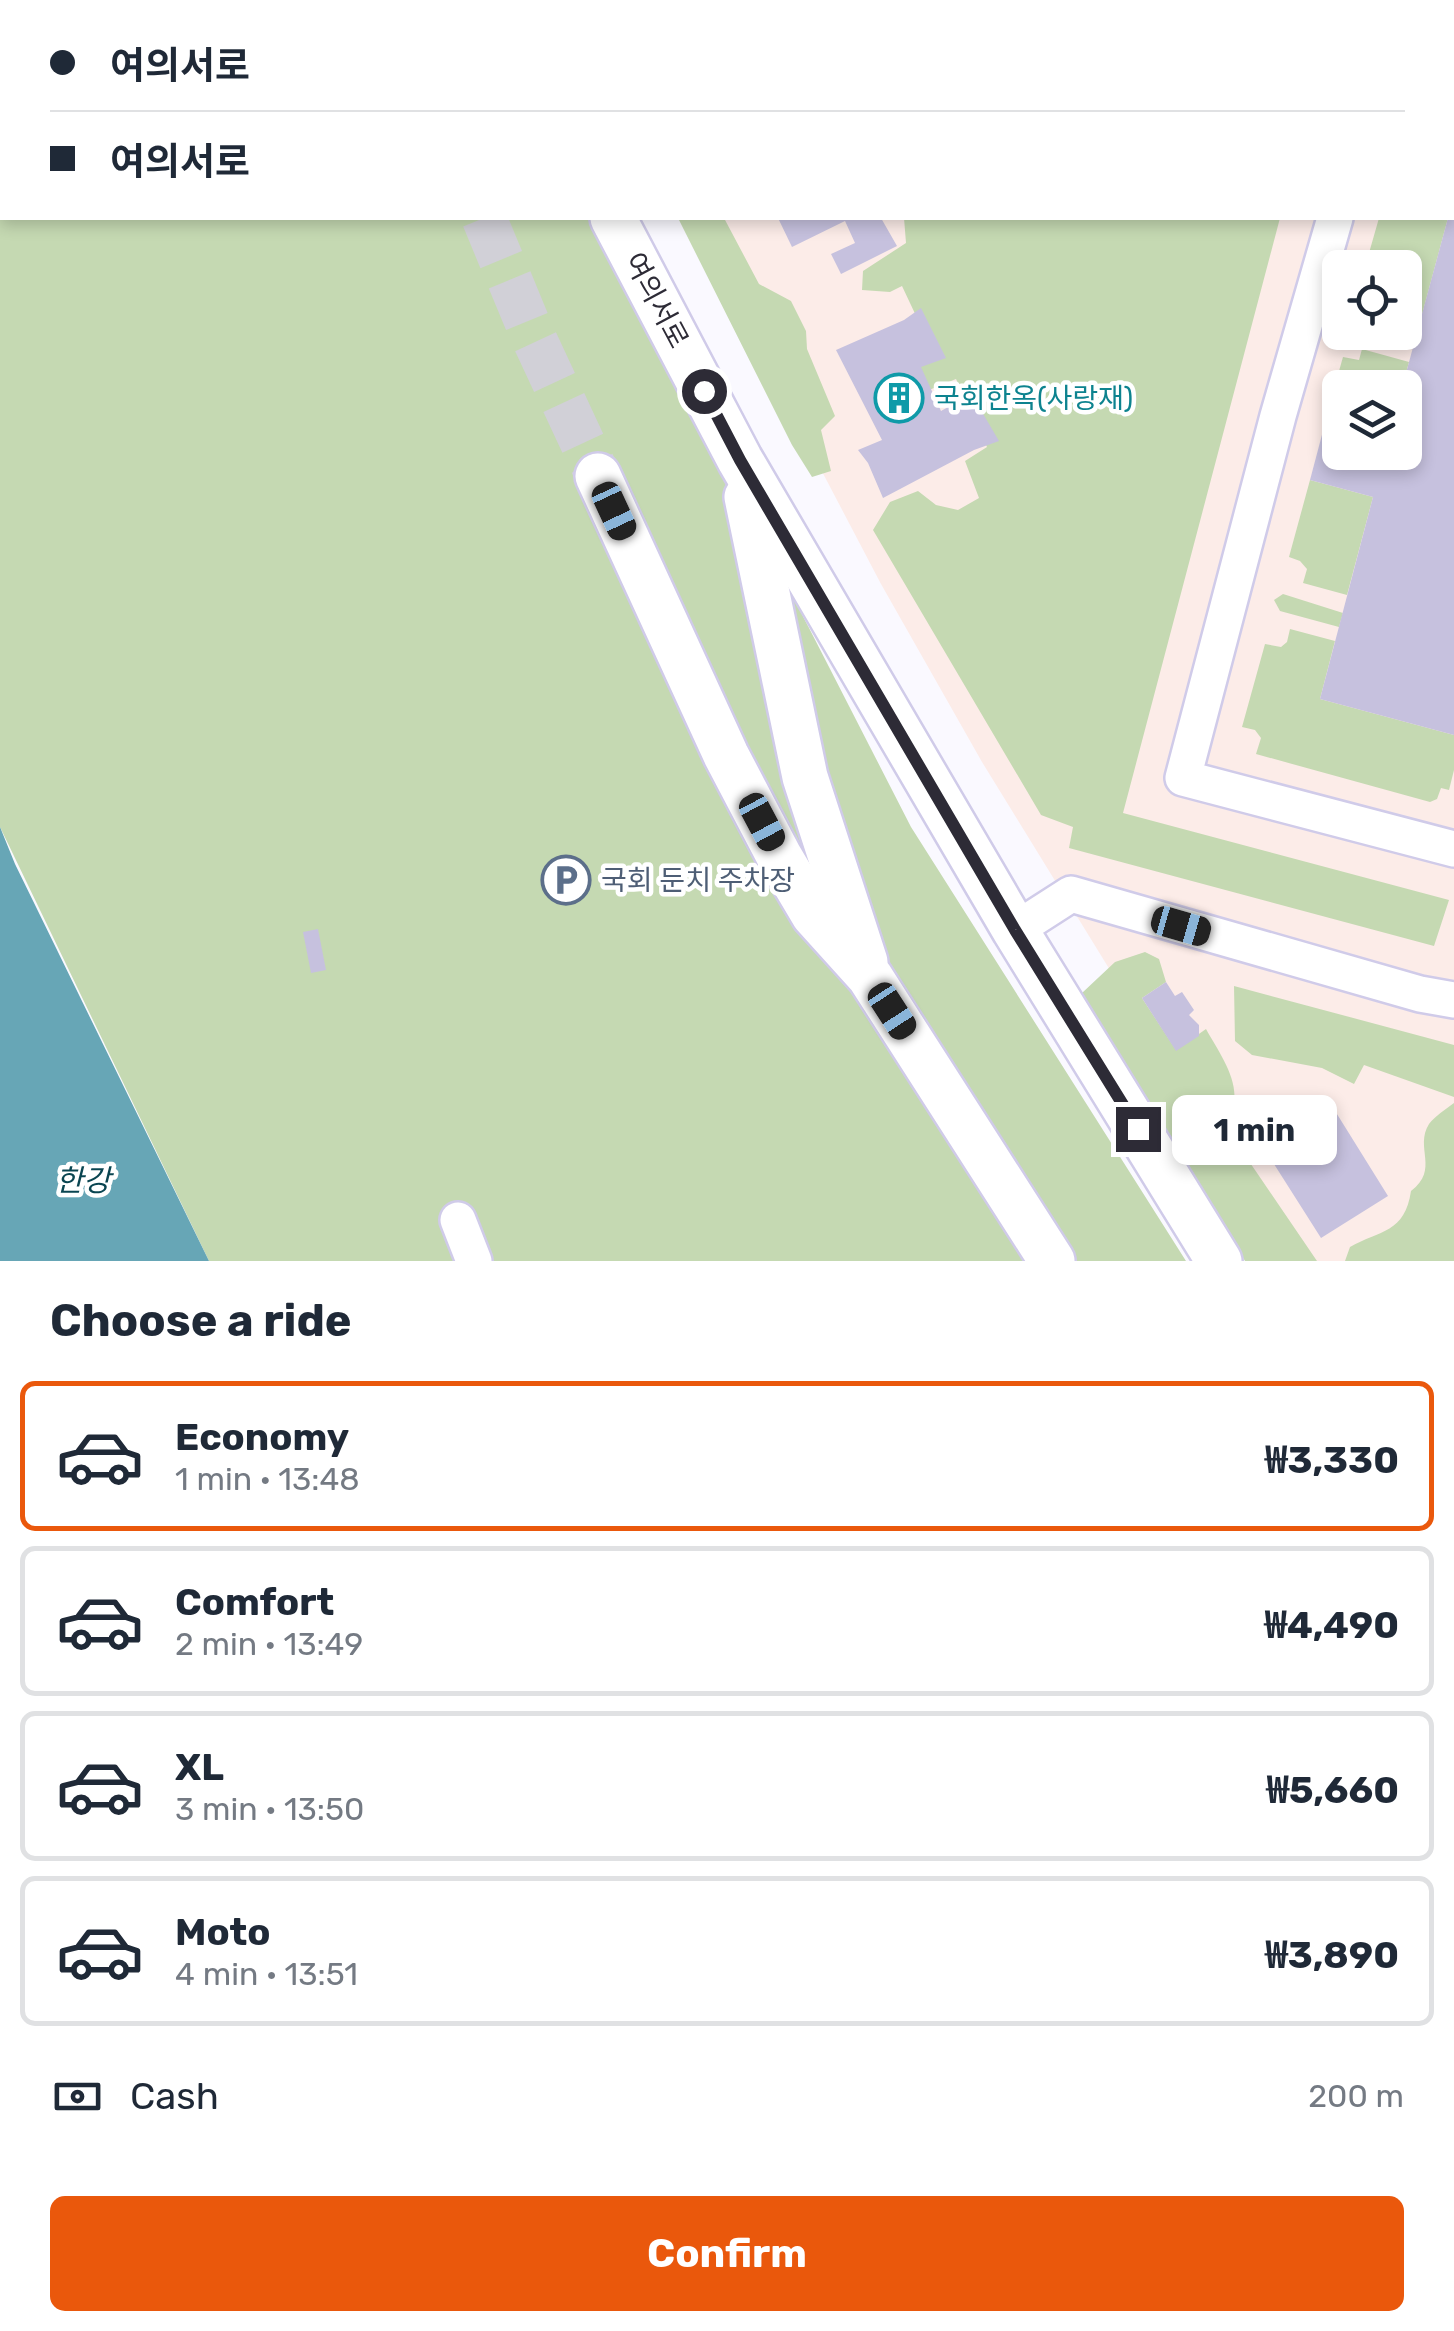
<!DOCTYPE html>
<html lang="en">
<head>
<meta charset="utf-8">
<style>
	:root { --surface:#fff; --page:#f6f6f7; --text:#1f2937; --muted:#747a83; --line:#e0e1e3; --accent:#ea580c }
	body { margin:0; font-family:Rubik,"Noto Sans KR",sans-serif; background:var(--page); color:var(--text); height:100vh; display:flex; flex-direction:column; font-size:38px; white-space:nowrap }
	* { box-sizing:border-box; margin:0 }
	p { font-size:32px; color:var(--muted) }
	.icon { flex:none; width:55px; height:55px; fill:none; stroke:currentColor; stroke-width:2; stroke-linecap:round; stroke-linejoin:round }
	.map { position:relative; height:1261px; overflow:hidden }
	.panel { display:flex; flex-direction:column; background:var(--surface); flex:1 }
	.panel>* { flex:none }
	.top-card { position:absolute; left:0px; top:0px; width:1455px; height:220px; box-shadow:0 5px 15px #0003; display:grid; align-content:center; height:220px; padding:0 50px; background:var(--surface) }
	.buttons { position:absolute; left:1322px; top:250px; display:grid; gap:20px }
	.buttons a { display:grid; place-items:center; width:100px; height:100px; border-radius:15px; background:var(--surface); box-shadow:0 5px 15px #0003; font-size:50px }
	.end { position:absolute; width:45px; height:45px; margin:-22px; border:12px solid #2d2b36; background:#fff; box-shadow:0 0 0 5px #fff }
	.from { border-radius:50% }
	.bubble { position:absolute; height:70px; border-radius:15px; background:var(--surface); box-shadow:0 5px 15px #0003; font-size:32px; font-weight:700; line-height:70px; text-align:center }
	.car { position:absolute; width:30px; height:60px; margin:-30px -15px; border-radius:12px; box-shadow:0 0 8px 2px #0007; background:linear-gradient(#222 24%,#8ab4d8 0 40%,#222 0 76%,#8ab4d8 0 86%,#222 0) }
	.top-card b { display:flex; align-items:center; gap:35px; height:95px; font-size:38px }
	.top-card b+b { border-top:2px solid var(--line) }
	.top-card i { width:25px; height:25px; background:var(--text) }
	ul { padding:0; list-style:none }
	li { display:flex; align-items:center; gap:30px; height:150px; margin:0 20px 15px; padding:0 30px; border:5px solid var(--line); border-radius:15px }
	li div { flex:1 }
	li b { display:block; font-size:38px }
	li em { font-style:normal; font-weight:700 }
	li.active { border-color:var(--accent) }
	li>.icon { width:90px; height:90px; stroke-width:1.5 }
	h2 { padding:0 50px; font-size:45px; line-height:120px }
	.pay { display:flex; align-items:center; gap:25px; height:110px; padding:0 50px; font-size:38px }
	.pay p { margin-inline-start:auto }
	.primary-button { display:flex; gap:20px; margin-top:auto; padding:20px 50px }
	.primary-button a { flex:1; height:115px; border-radius:15px; background:var(--accent); color:#fff; font-size:40px; font-weight:700; line-height:115px; text-align:center }
	.map>svg:first-child { display:block }
</style>
</head>
<body>
<div class="map">
<svg width="1454" height="1261" viewBox="0 0 1454 1261">
	<rect width="100%" height="100%" fill="#faf9ff"/>
	<!-- commercial -->
	<path fill="#fcece8" fill-rule="evenodd" d="M588 0H1454V1261H1289L982 762 881 584 689 218H1452V2ZM1340 268H1405V332H1340ZM1340 388H1405V452H1340Z"/>
	<!-- green -->
	<g fill="#c5d9b2">
		<polygon points="0,0 502,0 502,2 2,2 2,218 599,218 911,827 1186,1261 209,1261 0,827"/>
		<polygon points="578,0 1338,0 1337,2"/>
		<polygon points="678,218 724,218 759,284 791,301 806,331 807,349 835,416 821,430 831,471 812,477 792,445"/>
		<polygon points="904,218 1280,218 1123,813 1449,900 1434,946 1069,848 1073,827 1041,815 873,530 890,502 918,491 936,505 958,510 979,498 965,461 987,447 956,379 929,390 917,365 934,354 902,286 890,292 862,290 863,271 906,243"/>
		<polygon points="1379,218 1448,218 1416,337 1399,333 1405,332 1405,268 1365,267"/>
		<polygon points="1362,349 1409,362 1402,387 1373,387 1337,378 1343,357 1359,360"/>
		<polygon points="1310,480 1373,497 1347,595 1303,583 1307,569 1300,561 1289,557"/>
		<polygon points="1283,594 1343,613 1339,627 1280,611 1274,600"/>
		<polygon points="1290,629 1335,641 1320,699 1454,735 1454,770 1449,790 1441,788 1437,799 1430,802 1256,754 1261,738 1255,730 1242,727 1265,644 1281,647 1287,642"/>
		<path d="M1145 952 1159 959 1166 982 1142 998 1176 1050 1206 1029C1221 1056 1251 1095 1223 1123L1317 1261H1245L1082 993 1115 962Z"/>
		<polygon points="1234,986 1454,1045 1454,1097 1364,1065 1354,1084 1322,1068 1252,1055 1235,1041"/>
		<path d="M1454 1103V1261H1345L1350 1247C1380 1230 1405 1233 1411 1191 1440 1169 1414 1148 1429 1124 1435 1116 1446 1109 1454 1103Z"/>
	</g>
	<!-- water -->
	<polygon fill="#67a6b6" points="0,827 15,864 209,1261 0,1261"/>
	<!-- building -->
	<g fill="#c6c1de">
		<polygon points="778,218 881,218 897,246 841,274 831,254 855,243 845,221 792,247"/>
		<polygon points="1448,218 1454,218 1454,735 1320,699 1373,497 1310,480 1337,378 1369,386 1340,388 1340,452 1405,452 1405,388 1402,388"/>
		<polygon points="921,308 946,358 921,367 941,411 975,392 982,412 999,441 974,450 883,498 868,463 858,450 882,440 836,350 904,320"/>
		<polygon points="318,929 326,970 311,973 303,932"/>
		<polygon points="1166,982 1175,996 1182,992 1194,1010 1189,1015 1199,1025 1199,1036 1176,1051 1142,998"/>
		<polygon points="1327,1098 1388,1196 1321,1238 1251,1128 1278,1111 1286,1122"/>
	</g>
	<g fill="none" stroke-linecap="round" stroke-linejoin="round">
		<!-- major-tunnel -->
		<g stroke="#d1d0d7" stroke-width="45" stroke-dasharray="45 22" stroke-linecap="butt">
			<polyline points="396,0 397,2"/>
			<polyline points="484,218 532,334 598,476"/>
		</g>
		<!-- minor casing -->
		<g stroke="#d0cbe9" stroke-width="40">
			<g id="minor">
				<polyline points="1393,2 1393,0"/>
				<polyline points="1452,115 1454,115"/>
				<polyline points="1452,152 1454,153"/>
				<polyline points="1335,218 1278,416 1183,778 1454,849"/>
				<polyline points="1015,930 1071,894 1420,994 1454,1000"/>
				<polyline points="458,1220 474,1261"/>
			</g>
		</g>
		<!-- major casing -->
		<g stroke="#d0cbe9" stroke-width="50">
			<g id="major">
				<polyline points="515,0 516,2"/>
				<polyline points="613,218 740,460 1015,930 1219,1261"/>
				<polyline points="598,476 726,755 779,856 814,915 870,977 1052,1261"/>
				<polyline points="747,497 805,777 865,962"/>
			</g>
		</g>
		<!-- minor -->
		<use href="#minor" stroke="#fff" stroke-width="35"/>
		<!-- major -->
		<use href="#major" stroke="#fff" stroke-width="45"/>
	</g>
	<g fill="none" stroke-linecap="round" stroke-linejoin="round">
		<!-- route -->
		<polyline stroke="#2d2b36" stroke-width="12" points="704,391 740,460 1015,930 1138,1129"/>
	</g>
	<!-- icons -->
	<defs>
		<g id="building-ring" transform="scale(2.5)"><circle r="9.5" fill="#fff" stroke="#0f9aa8" stroke-width="1.5"/><path d="M-4-6H4V6H1V3H-1V6H-4ZM-2.5-4.3h1.7v1.8h-1.7ZM.8-4.3h1.7v1.8H.8ZM-2.5-1h1.7V.8h-1.7ZM.8-1h1.7V.8H.8Z" fill="#0f9aa8"/></g>
		<g id="parking-ring" transform="scale(2.5)"><circle r="9.5" fill="#fff" stroke="#5c6f8a" stroke-width="1.5"/><path d="M-3.5-5.5H1a3.5 3.5 0 0 1 0 7H-1V5.5H-3.5ZM-1-3.4V-.6H.8a1.4 1.4 0 0 0 0-2.8Z" fill="#5c6f8a"/></g>
	</defs>
	<g fill-rule="evenodd">
		<use href="#building-ring" x="899" y="398"/>
		<use href="#parking-ring" x="566" y="880"/>
	</g>
	<g text-anchor="middle" stroke-width="9" stroke-linejoin="round" paint-order="stroke">
		<!-- street labels -->
		<g font-size="28" fill="#2d2b36" stroke="#fff">
			<text transform="translate(657 300) rotate(62)" y="10">여의서로</text>
		</g>
		<!-- culture labels -->
		<g font-size="28" fill="#0d838f" stroke="#fff" text-anchor="start">
			<text x="934" y="408">국회한옥(사랑재)</text>
		</g>
		<!-- service labels -->
		<g font-size="28" fill="#4e5e75" stroke="#fff" text-anchor="start">
			<text x="601" y="890">국회 둔치 주차장</text>
		</g>
		<!-- water labels -->
		<g font-size="30" font-style="italic" fill="#0a4551" stroke="#fff">
			<text x="83" y="1191">한강</text>
		</g>
	</g>
</svg>
<div class="buttons">
<a><svg class="icon" aria-label="locate" viewBox="0 0 24 24"><circle cx="12" cy="12" r="6"/><path d="M12 2v4M12 18v4M2 12h4M18 12h4"/></svg></a>
<a><svg class="icon" aria-label="layers" viewBox="0 0 24 24"><path d="M12 4l9 5-9 5-9-5zM3 14l9 5 9-5"/></svg></a>
</div>
<i class="end from" style="left:704px;top:391px"></i>
<i class="end" style="left:1138px;top:1129px"></i>
<div class="bubble" style="left:1172px;top:1095px;width:165px">1 min</div>
<i class="car" style="left:614px;top:511px;rotate:155deg"></i>
<i class="car" style="left:762px;top:822px;rotate:152deg"></i>
<i class="car" style="left:1181px;top:926px;rotate:106deg"></i>
<i class="car" style="left:892px;top:1011px;rotate:147deg"></i>
<div class="top-card">
<b><i class="from"></i>여의서로</b>
<b><i></i>여의서로</b>
</div>
</div>
<section class="panel">
<h2>Choose a ride</h2>
<ul>
<li class="active"><svg class="icon" aria-label="car" viewBox="0 0 24 24"><path d="M5 17H2v-5l4-1 3-4h7l3 4 3 1v5h-3M9 17h6M6 11h13"/><circle cx="7" cy="17" r="2"/><circle cx="17" cy="17" r="2"/></svg><div><b>Economy</b><p>1 min · 13:48</p></div><em>₩3,330</em></li>
<li><svg class="icon" aria-label="car" viewBox="0 0 24 24"><path d="M5 17H2v-5l4-1 3-4h7l3 4 3 1v5h-3M9 17h6M6 11h13"/><circle cx="7" cy="17" r="2"/><circle cx="17" cy="17" r="2"/></svg><div><b>Comfort</b><p>2 min · 13:49</p></div><em>₩4,490</em></li>
<li><svg class="icon" aria-label="car" viewBox="0 0 24 24"><path d="M5 17H2v-5l4-1 3-4h7l3 4 3 1v5h-3M9 17h6M6 11h13"/><circle cx="7" cy="17" r="2"/><circle cx="17" cy="17" r="2"/></svg><div><b>XL</b><p>3 min · 13:50</p></div><em>₩5,660</em></li>
<li><svg class="icon" aria-label="car" viewBox="0 0 24 24"><path d="M5 17H2v-5l4-1 3-4h7l3 4 3 1v5h-3M9 17h6M6 11h13"/><circle cx="7" cy="17" r="2"/><circle cx="17" cy="17" r="2"/></svg><div><b>Moto</b><p>4 min · 13:51</p></div><em>₩3,890</em></li>
</ul>
<div class="pay"><svg class="icon" aria-label="cash" viewBox="0 0 24 24"><path d="M3 7h18v10H3z"/><circle cx="12" cy="12" r="2"/></svg>Cash<p>200 m</p></div>
<div class="primary-button"><a>Confirm</a></div>
</section>
</body>
</html>
